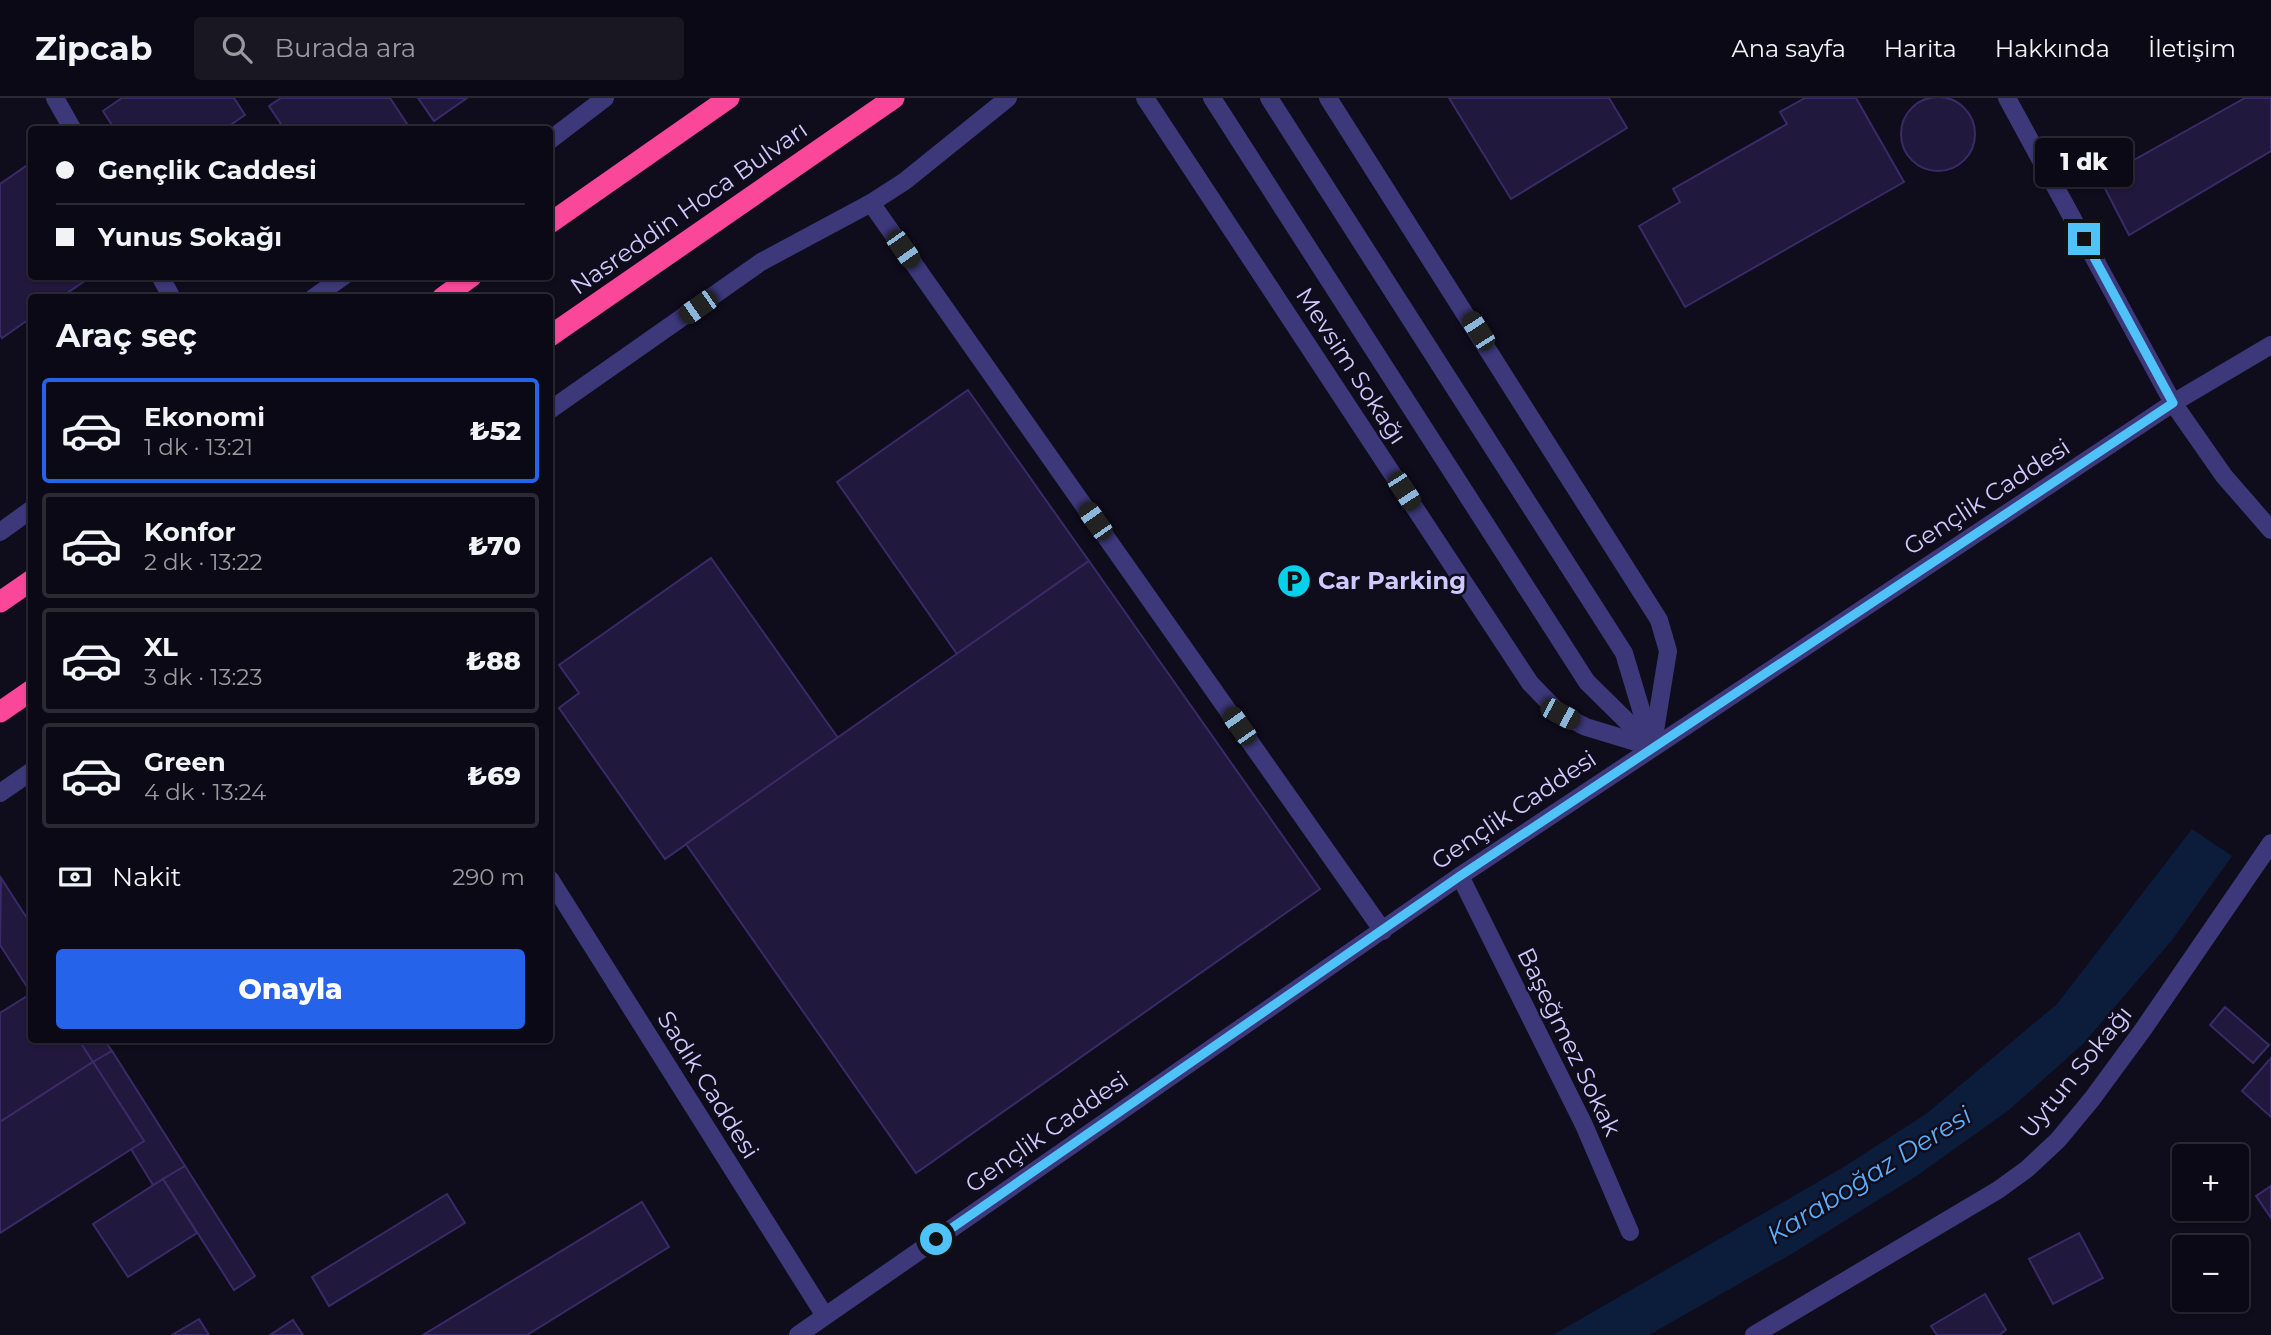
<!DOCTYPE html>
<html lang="tr">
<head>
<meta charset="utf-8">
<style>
	:root { --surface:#0b0915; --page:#191722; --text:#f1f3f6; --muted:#9a9aa0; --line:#2b2a34; --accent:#2563eb }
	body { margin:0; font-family:Montserrat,sans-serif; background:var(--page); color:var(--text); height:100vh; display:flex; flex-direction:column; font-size:26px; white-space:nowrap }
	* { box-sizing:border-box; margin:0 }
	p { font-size:23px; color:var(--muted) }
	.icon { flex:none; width:38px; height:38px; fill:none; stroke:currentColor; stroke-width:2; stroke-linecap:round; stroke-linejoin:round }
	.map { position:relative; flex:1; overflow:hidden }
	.drawer { position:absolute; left:28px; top:196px; width:525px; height:749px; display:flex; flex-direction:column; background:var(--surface); border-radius:7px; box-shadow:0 2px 5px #0004,0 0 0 2px var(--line) }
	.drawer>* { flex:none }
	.top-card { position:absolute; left:28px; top:28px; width:525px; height:154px; border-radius:7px; box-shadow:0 2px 5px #0004,0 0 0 2px var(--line); display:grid; align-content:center; height:154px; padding:0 28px; background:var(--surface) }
	.tools { position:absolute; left:2172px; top:1046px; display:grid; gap:14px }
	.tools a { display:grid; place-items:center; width:77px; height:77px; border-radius:7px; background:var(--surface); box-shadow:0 2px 5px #0004,0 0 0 2px var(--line); font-size:35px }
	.end { position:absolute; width:32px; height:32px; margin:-16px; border:9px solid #4fc3f7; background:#111; box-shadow:0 0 0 4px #111 }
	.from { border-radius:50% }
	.bubble { position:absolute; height:49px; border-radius:7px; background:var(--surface); box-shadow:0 2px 5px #0004,0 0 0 2px var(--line); font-size:23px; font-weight:800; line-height:49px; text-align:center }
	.car { position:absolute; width:21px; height:42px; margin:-21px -10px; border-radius:9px; box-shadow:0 0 5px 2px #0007; background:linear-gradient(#222 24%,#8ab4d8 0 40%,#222 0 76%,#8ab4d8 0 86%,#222 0) }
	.top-card b { display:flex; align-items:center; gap:24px; height:66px; font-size:26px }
	.top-card b+b { border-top:2px solid var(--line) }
	.top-card i { width:18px; height:18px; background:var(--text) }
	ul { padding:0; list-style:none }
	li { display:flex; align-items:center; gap:21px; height:105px; margin:0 14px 10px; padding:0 14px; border:4px solid var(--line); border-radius:7px }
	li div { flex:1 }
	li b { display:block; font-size:26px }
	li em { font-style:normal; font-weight:800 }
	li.selected { border-color:var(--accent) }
	li>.icon { width:63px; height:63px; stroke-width:1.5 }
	h2 { padding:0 28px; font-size:32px; line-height:84px }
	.pay { display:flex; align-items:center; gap:18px; height:77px; padding:0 28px; font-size:26px }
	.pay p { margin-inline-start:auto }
	.primary-button { display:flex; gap:14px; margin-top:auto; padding:14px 28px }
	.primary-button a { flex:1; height:80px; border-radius:7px; background:var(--accent); color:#fff; font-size:28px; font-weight:800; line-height:80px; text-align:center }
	header { display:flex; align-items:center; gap:42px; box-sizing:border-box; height:98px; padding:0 35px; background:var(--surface); border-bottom:2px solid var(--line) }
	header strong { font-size:33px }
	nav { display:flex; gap:38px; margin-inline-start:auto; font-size:24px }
	.search { width:490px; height:63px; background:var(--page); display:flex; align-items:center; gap:18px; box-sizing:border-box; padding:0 24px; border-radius:7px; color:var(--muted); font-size:26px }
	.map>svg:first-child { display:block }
</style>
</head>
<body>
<header>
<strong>Zipcab</strong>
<div class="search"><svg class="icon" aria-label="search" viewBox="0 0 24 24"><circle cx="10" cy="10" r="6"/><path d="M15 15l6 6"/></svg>Burada ara</div>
<nav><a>Ana sayfa</a><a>Harita</a><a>Hakkında</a><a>İletişim</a></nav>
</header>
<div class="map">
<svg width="2271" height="1237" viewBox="0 0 2271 1237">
	<rect width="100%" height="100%" fill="#0f0c1c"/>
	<!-- water -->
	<polygon fill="#0c1c3b" points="2192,731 2232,758 2172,842 2084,945 2009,1012 1915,1079 1795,1154 1649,1237 1553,1237 1842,1070 1926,1016 2057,906"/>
	<!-- building -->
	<g fill="#21183d" stroke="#382b68" stroke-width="2">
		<circle cx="1938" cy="36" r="37"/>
		<polygon points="122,0 234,0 245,17 223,32 115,32 103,13"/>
		<polygon points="281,0 390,0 411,32 285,32 269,8"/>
		<polygon points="418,0 467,0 434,23"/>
		<polygon points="1449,0 1609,0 1627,30 1511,101"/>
		<polygon points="1805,0 1856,0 1904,84 1685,209 1639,128 1680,104 1673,91 1787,26 1780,14"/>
		<polygon points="2245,0 2271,0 2271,53 2129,137 2100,81"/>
		<polygon points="32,64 32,178 83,178 86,182 60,200 32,200 32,219 2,240 0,237 0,86"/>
		<polygon points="968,292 1089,463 957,556 837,384"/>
		<polygon points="711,460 838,640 665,761 559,610 579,595 559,567"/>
		<polygon points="1089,463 1320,791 916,1075 686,746"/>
		<polygon points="1,780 32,828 31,895 0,847"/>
		<polygon points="32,895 32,942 79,942 93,964 0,1024 0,915"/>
		<polygon points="2225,909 2269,947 2253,965 2210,927"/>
		<polygon points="79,942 104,942 112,953 93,964"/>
		<polygon points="112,953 185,1068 153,1087 131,1051 144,1043 93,964"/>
		<polygon points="2271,960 2271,1019 2242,993"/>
		<polygon points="93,964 144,1043 0,1135 0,1024"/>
		<polygon points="185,1068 255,1178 234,1192 163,1081"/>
		<polygon points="163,1081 197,1135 128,1179 93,1126"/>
		<polygon points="2271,1088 2271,1120 2256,1098"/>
		<polygon points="447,1096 465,1125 329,1208 312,1179"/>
		<polygon points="642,1104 669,1149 527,1237 423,1237"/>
		<polygon points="2079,1135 2103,1180 2053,1206 2029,1161"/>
		<polygon points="1985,1196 2006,1232 1999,1237 1937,1237 1931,1228"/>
		<polygon points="199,1221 209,1237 172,1237"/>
		<polygon points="293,1222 303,1237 270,1237"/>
	</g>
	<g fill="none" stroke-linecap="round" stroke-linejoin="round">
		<!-- minor -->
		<g stroke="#3c387a" stroke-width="18">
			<polyline points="55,0 73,32"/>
			<polyline points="1145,0 1530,585 1560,616 1586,629 1652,649"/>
			<polyline points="1212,0 1587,584 1650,646"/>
			<polyline points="1269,0 1624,555 1651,645"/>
			<polyline points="1328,0 1659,522 1668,553 1653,645"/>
			<polyline points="2007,0 2173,305 2224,378 2271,432"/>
			<polyline points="550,42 605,0"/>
			<polyline points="871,105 1383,833"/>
			<polyline points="160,178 172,200"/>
			<polyline points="313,200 344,178"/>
			<polyline points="550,312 761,164 871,105 905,83 1008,0"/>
			<polyline points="0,434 32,411"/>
			<polyline points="0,695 32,673"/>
			<polyline points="1460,778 1584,1027 1630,1134"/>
			<polyline points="550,781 825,1218"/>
			<polyline points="798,1237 1460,778 2173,305 2271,247"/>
			<polyline points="1754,1237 1998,1092 2027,1071 2058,1042 2092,1001 2142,933 2271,745"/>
		</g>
		<!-- highway -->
		<g stroke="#fa4799" stroke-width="21">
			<polyline points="550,125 729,0"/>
			<polyline points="442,200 472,178"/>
			<polyline points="550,238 894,0"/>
			<polyline points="0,504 32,482"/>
			<polyline points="0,614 32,592"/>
		</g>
	</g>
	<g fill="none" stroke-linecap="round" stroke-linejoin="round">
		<!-- route -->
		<polyline stroke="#4fc3f7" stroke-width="9" points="936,1141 1460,778 2173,305 2084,141"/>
	</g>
	<!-- icons -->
	<defs>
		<g id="parking-disc" transform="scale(1.75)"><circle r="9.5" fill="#07d0eb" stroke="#0f0c1c"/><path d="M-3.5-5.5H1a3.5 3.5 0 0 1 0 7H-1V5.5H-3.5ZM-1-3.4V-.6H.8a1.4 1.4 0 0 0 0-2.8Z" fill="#111"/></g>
	</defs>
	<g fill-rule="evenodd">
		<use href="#parking-disc" x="1294" y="483"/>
	</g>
	<g text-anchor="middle" stroke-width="5" stroke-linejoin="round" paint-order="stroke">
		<!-- street labels -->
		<g font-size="24" fill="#d0c9fd" stroke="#0f0c1c">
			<text transform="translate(689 110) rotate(-35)" y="8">Nasreddin Hoca Bulvarı</text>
			<text transform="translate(1351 268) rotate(57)" y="8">Mevsim Sokağı</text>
			<text transform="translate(1987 399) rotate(-33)" y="8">Gençlik Caddesi</text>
			<text transform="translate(1514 712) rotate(-34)" y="8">Gençlik Caddesi</text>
			<text transform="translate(1569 944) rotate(64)" y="8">Başeğmez Sokak</text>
			<text transform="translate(2076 974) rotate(-51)" y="8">Uytun Sokağı</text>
			<text transform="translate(708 987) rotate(58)" y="8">Sadık Caddesi</text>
			<text transform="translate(1047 1034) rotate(-35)" y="8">Gençlik Caddesi</text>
		</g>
		<!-- poi labels -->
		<g font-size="24" font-weight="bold" fill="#d0c9fd" stroke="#0f0c1c" text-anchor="start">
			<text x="1318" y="491">Car Parking</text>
		</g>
		<!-- water labels -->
		<g font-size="26" font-style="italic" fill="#5aadfa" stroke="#0f0c1c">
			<text transform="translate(1869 1077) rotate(-32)" y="9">Karaboğaz Deresi</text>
		</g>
	</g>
</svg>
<div class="tools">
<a>+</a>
<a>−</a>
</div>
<i class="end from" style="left:936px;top:1141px"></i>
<i class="end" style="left:2084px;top:141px"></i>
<div class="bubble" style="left:2035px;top:40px;width:98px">1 dk</div>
<i class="car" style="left:903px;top:151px;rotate:145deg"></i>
<i class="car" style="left:698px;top:209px;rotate:235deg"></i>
<i class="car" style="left:1478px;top:233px;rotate:327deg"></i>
<i class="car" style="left:1404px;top:393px;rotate:147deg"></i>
<i class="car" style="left:1095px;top:423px;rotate:325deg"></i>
<i class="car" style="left:1560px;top:616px;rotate:118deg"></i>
<i class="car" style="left:1239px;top:628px;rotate:325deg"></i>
<div class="top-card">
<b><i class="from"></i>Gençlik Caddesi</b>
<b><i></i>Yunus Sokağı</b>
</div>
<section class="drawer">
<h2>Araç seç</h2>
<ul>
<li class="selected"><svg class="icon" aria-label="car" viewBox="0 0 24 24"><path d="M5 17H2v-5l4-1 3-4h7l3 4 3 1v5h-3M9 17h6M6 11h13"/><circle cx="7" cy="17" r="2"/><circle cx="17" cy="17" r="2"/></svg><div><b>Ekonomi</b><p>1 dk · 13:21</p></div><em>₺52</em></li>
<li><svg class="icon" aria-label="car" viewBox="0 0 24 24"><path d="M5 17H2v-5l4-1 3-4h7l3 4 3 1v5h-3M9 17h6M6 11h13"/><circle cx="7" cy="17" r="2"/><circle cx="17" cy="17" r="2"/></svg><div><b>Konfor</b><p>2 dk · 13:22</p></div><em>₺70</em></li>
<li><svg class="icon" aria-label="car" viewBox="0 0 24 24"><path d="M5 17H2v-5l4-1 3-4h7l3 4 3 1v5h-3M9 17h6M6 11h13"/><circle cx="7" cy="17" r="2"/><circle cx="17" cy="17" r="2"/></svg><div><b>XL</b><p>3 dk · 13:23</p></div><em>₺88</em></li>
<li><svg class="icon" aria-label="car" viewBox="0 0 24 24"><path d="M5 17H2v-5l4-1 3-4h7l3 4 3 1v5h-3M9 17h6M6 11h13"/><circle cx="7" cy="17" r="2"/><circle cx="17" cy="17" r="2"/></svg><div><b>Green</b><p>4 dk · 13:24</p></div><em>₺69</em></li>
</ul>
<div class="pay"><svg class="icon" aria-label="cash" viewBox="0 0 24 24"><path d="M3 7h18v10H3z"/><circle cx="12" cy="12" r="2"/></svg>Nakit<p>290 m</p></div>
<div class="primary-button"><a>Onayla</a></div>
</section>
</div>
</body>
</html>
